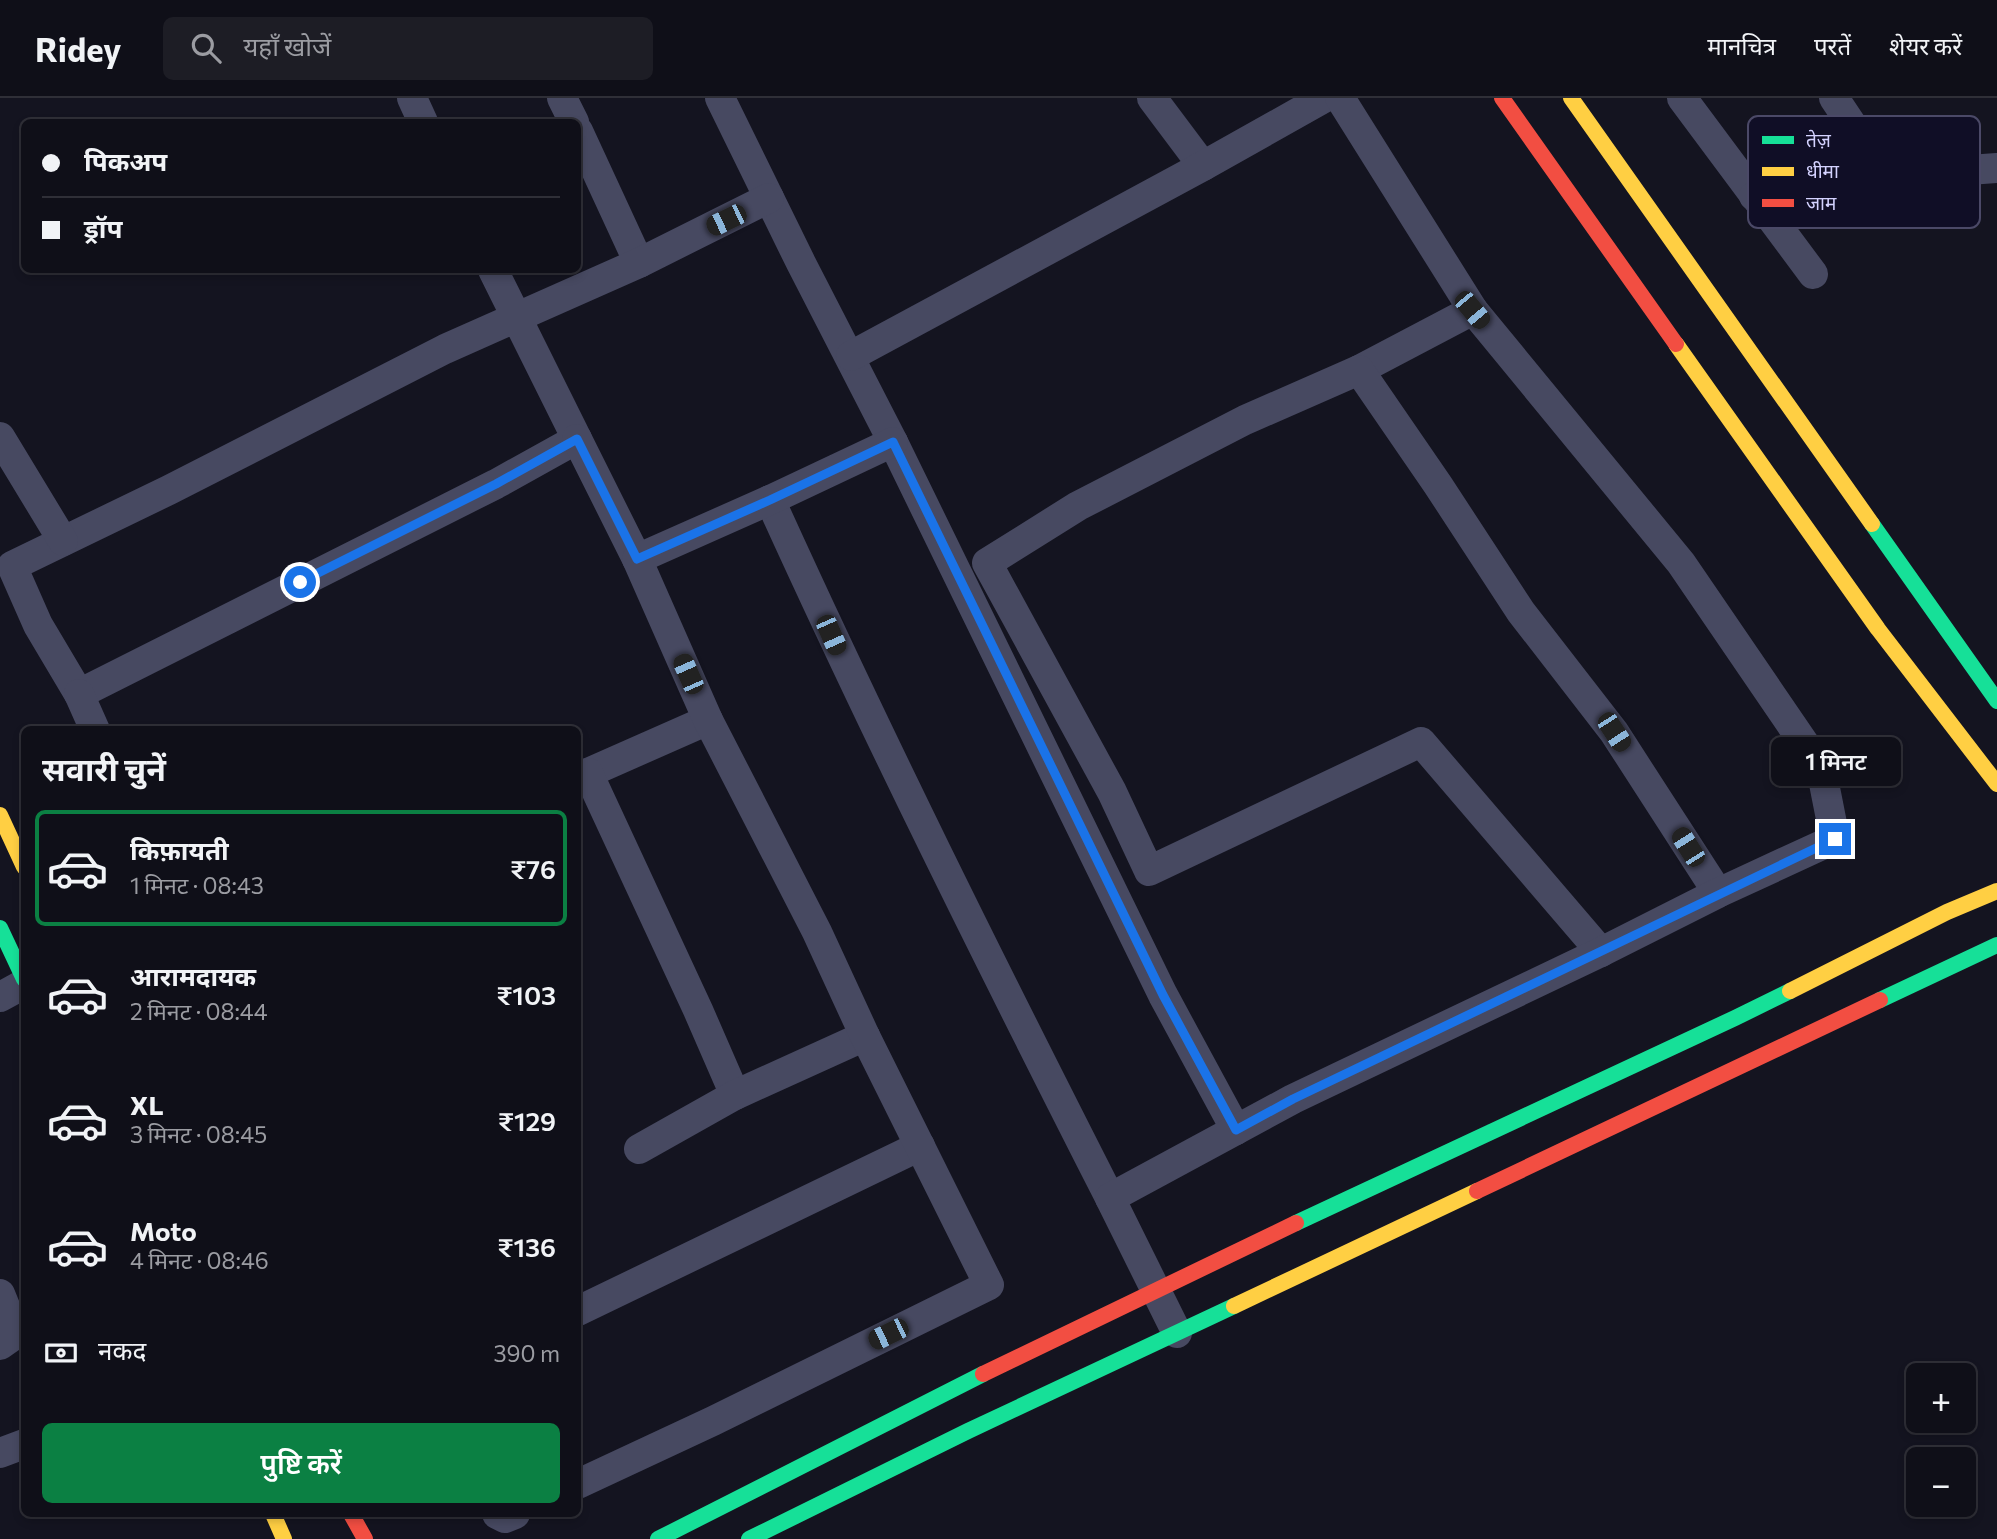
<!DOCTYPE html>
<html lang="hi">
<head>
<meta charset="utf-8">
<style>
	:root { --surface:#0f0f18; --page:#1d1d25; --text:#f1f3f6; --muted:#9b9ca2; --line:#2f2f37; --accent:#0b8043 }
	body { margin:0; font-family:Commissioner,"Noto Sans Devanagari",sans-serif; background:var(--page); color:var(--text); height:100vh; display:flex; flex-direction:column; font-size:26px; white-space:nowrap }
	* { box-sizing:border-box; margin:0 }
	p { font-size:23px; color:var(--muted) }
	.icon { flex:none; width:38px; height:38px; fill:none; stroke:currentColor; stroke-width:2; stroke-linecap:round; stroke-linejoin:round }
	.map { position:relative; flex:1; overflow:hidden }
	.details { position:absolute; left:21px; top:628px; width:560px; height:791px; display:flex; flex-direction:column; background:var(--surface); border-radius:10px; box-shadow:0 4px 10px #0003,0 0 0 2px var(--line) }
	.details>* { flex:none }
	.banner { position:absolute; left:21px; top:21px; width:560px; height:154px; border-radius:10px; box-shadow:0 4px 10px #0003,0 0 0 2px var(--line); display:grid; align-content:center; height:154px; padding:0 21px; background:var(--surface) }
	.fabs { position:absolute; left:1906px; top:1265px; display:grid; gap:14px }
	.fabs a { display:grid; place-items:center; width:70px; height:70px; border-radius:10px; background:var(--surface); box-shadow:0 4px 10px #0003,0 0 0 2px var(--line); font-size:35px }
	.end { position:absolute; width:32px; height:32px; margin:-16px; border:9px solid #1a73e8; background:#fff; box-shadow:0 0 0 4px #fff }
	.from { border-radius:50% }
	.bubble { position:absolute; height:49px; border-radius:10px; background:var(--surface); box-shadow:0 4px 10px #0003,0 0 0 2px var(--line); font-size:23px; font-weight:600; line-height:49px; text-align:center }
	.car { position:absolute; width:21px; height:42px; margin:-21px -10px; border-radius:9px; box-shadow:0 0 5px 2px #0007; background:linear-gradient(#222 24%,#8ab4d8 0 40%,#222 0 76%,#8ab4d8 0 86%,#222 0) }
	.banner b { display:flex; align-items:center; gap:24px; height:66px; font-size:26px }
	.banner b+b { border-top:2px solid var(--line) }
	.banner i { width:18px; height:18px; background:var(--text) }
	ul { padding:0; list-style:none }
	li { display:flex; align-items:center; gap:21px; height:116px; margin:0 14px 10px; padding:0 7px; border:4px solid transparent; border-radius:10px }
	li div { flex:1 }
	li b { display:block; font-size:26px }
	li em { font-style:normal; font-weight:600 }
	li.on { border-color:var(--accent) }
	li>.icon { width:63px; height:63px; stroke-width:1.5 }
	h2 { padding:0 21px; font-size:32px; line-height:84px }
	.pay { display:flex; align-items:center; gap:18px; height:77px; padding:0 21px; font-size:26px }
	.pay p { margin-inline-start:auto }
	.button { display:flex; gap:14px; margin-top:auto; padding:14px 21px }
	.button a { flex:1; height:80px; border-radius:10px; background:var(--accent); color:#fff; font-size:28px; font-weight:600; line-height:80px; text-align:center }
	header { display:flex; align-items:center; gap:42px; box-sizing:border-box; height:98px; padding:0 35px; background:var(--surface); border-bottom:2px solid var(--line) }
	header strong { font-size:33px }
	nav { display:flex; gap:38px; margin-inline-start:auto; font-size:24px }
	.search { width:490px; height:63px; background:var(--page); display:flex; align-items:center; gap:18px; box-sizing:border-box; padding:0 24px; border-radius:10px; color:var(--muted); font-size:26px }
	.map>svg:first-child { display:block }
</style>
</head>
<body>
<header>
<strong>Ridey</strong>
<div class="search"><svg class="icon" aria-label="search" viewBox="0 0 24 24"><circle cx="10" cy="10" r="6"/><path d="M15 15l6 6"/></svg>यहाँ खोजें</div>
<nav><a>मानचित्र</a><a>परतें</a><a>शेयर करें</a></nav>
</header>
<div class="map">
<svg width="1997" height="1441" viewBox="0 0 1997 1441">
	<rect width="100%" height="100%" fill="#141420"/>
	<g fill="none" stroke-linecap="round" stroke-linejoin="round">
		<!-- street -->
		<g stroke="#474961" stroke-width="30">
			<polyline points="412,0 423,24"/>
			<polyline points="562,0 574,24"/>
			<polyline points="720,0 801,165 893,344 1163,897 1236,1032"/>
			<polyline points="1152,0 1203,68"/>
			<polyline points="1682,0 1813,176"/>
			<polyline points="1834,0 1886,78"/>
			<polyline points="578,33 639,165"/>
			<polyline points="1754,98 1886,78 1997,70"/>
			<polyline points="493,172 577,341 496,386 79,596 38,527 12,468 169,392 445,251 639,165 769,100"/>
			<polyline points="851,258 1203,68 1324,0"/>
			<polyline points="1359,272 1473,212"/>
			<polyline points="0,339 63,443"/>
			<polyline points="577,341 637,461"/>
			<path d="M770 402C877 638 993 870 1110 1100"/>
			<polyline points="79,596 95,632"/>
			<polyline points="588,675 708,622"/>
			<polyline points="578,679 588,675 698,912 735,997"/>
			<polyline points="1601,854 1421,644 1149,773 1112,694 987,465 1078,408 1245,322 1359,272 1438,387 1521,514 1614,634 1718,795"/>
			<polyline points="0,899 24,886"/>
			<polyline points="639,1051 735,997 865,938"/>
			<polyline points="0,1196 13,1228 10,1240 0,1247"/>
			<polyline points="578,1213 920,1048"/>
			<polyline points="1177,1235 1110,1100 1293,1001 1601,854 1718,795 1835,741 1821,670 1681,465 1473,212 1340,0"/>
			<polyline points="0,1355 24,1346"/>
			<polyline points="578,1386 713,1323 989,1187 865,938 817,834 708,622 637,461 770,402 893,344"/>
			<polyline points="497,1416 505,1420 515,1416"/>
		</g>
		<!-- fast -->
		<g stroke="#16e098" stroke-width="16">
			<polyline points="1872,426 1997,603"/>
			<polyline points="0,830 24,881"/>
			<polyline points="1880,902 1997,847"/>
			<polyline points="1296,1125 1735,920 1790,893"/>
			<polyline points="658,1441 983,1276"/>
			<polyline points="749,1441 968,1333 1234,1208"/>
		</g>
		<!-- slow -->
		<g stroke="#ffcf43" stroke-width="16">
			<polyline points="1571,0 1872,426"/>
			<polyline points="1676,246 1878,531 1997,686"/>
			<polyline points="0,717 24,769"/>
			<polyline points="1790,893 1947,814 1997,793"/>
			<polyline points="1234,1208 1477,1093"/>
			<polyline points="273,1416 284,1441"/>
		</g>
		<!-- jam -->
		<g stroke="#f24e42" stroke-width="16">
			<polyline points="1502,0 1676,246"/>
			<polyline points="1477,1093 1880,902"/>
			<polyline points="983,1276 1296,1125"/>
			<polyline points="351,1416 365,1441"/>
		</g>
	</g>
	<g fill="none" stroke-linecap="round" stroke-linejoin="round">
		<!-- route -->
		<polyline stroke="#1a73e8" stroke-width="9" points="300,484 496,386 577,341 637,461 770,402 893,344 1163,897 1236,1032 1293,1001 1835,741"/>
	</g>
	<!-- legend -->
	<rect x="1748" y="18" width="232" height="112" rx="10" fill="#100e26" stroke="#4b4967" stroke-width="2"/>
	<rect x="1762" y="38" width="32" height="8" fill="#16e098"/>
	<rect x="1762" y="69" width="32" height="9" fill="#ffcf43"/>
	<rect x="1762" y="101" width="32" height="8" fill="#f24e42"/>
	<g font-size="19" fill="#d4d2ff">
		<text x="1806" y="49">तेज़</text>
		<text x="1806" y="80">धीमा</text>
		<text x="1806" y="112">जाम</text>
	</g>
</svg>
<div class="fabs">
<a>+</a>
<a>−</a>
</div>
<i class="end from" style="left:300px;top:484px"></i>
<i class="end" style="left:1835px;top:741px"></i>
<div class="bubble" style="left:1771px;top:639px;width:130px">1 मिनट</div>
<i class="car" style="left:726px;top:122px;rotate:244deg"></i>
<i class="car" style="left:1472px;top:212px;rotate:140deg"></i>
<i class="car" style="left:831px;top:537px;rotate:156deg"></i>
<i class="car" style="left:688px;top:576px;rotate:336deg"></i>
<i class="car" style="left:1614px;top:634px;rotate:147deg"></i>
<i class="car" style="left:1688px;top:749px;rotate:328deg"></i>
<i class="car" style="left:888px;top:1236px;rotate:244deg"></i>
<div class="banner">
<b><i class="from"></i>पिकअप</b>
<b><i></i>ड्रॉप</b>
</div>
<section class="details">
<h2>सवारी चुनें</h2>
<ul>
<li class="on"><svg class="icon" aria-label="car" viewBox="0 0 24 24"><path d="M5 17H2v-5l4-1 3-4h7l3 4 3 1v5h-3M9 17h6M6 11h13"/><circle cx="7" cy="17" r="2"/><circle cx="17" cy="17" r="2"/></svg><div><b>किफ़ायती</b><p>1 मिनट · 08:43</p></div><em>₹76</em></li>
<li><svg class="icon" aria-label="car" viewBox="0 0 24 24"><path d="M5 17H2v-5l4-1 3-4h7l3 4 3 1v5h-3M9 17h6M6 11h13"/><circle cx="7" cy="17" r="2"/><circle cx="17" cy="17" r="2"/></svg><div><b>आरामदायक</b><p>2 मिनट · 08:44</p></div><em>₹103</em></li>
<li><svg class="icon" aria-label="car" viewBox="0 0 24 24"><path d="M5 17H2v-5l4-1 3-4h7l3 4 3 1v5h-3M9 17h6M6 11h13"/><circle cx="7" cy="17" r="2"/><circle cx="17" cy="17" r="2"/></svg><div><b>XL</b><p>3 मिनट · 08:45</p></div><em>₹129</em></li>
<li><svg class="icon" aria-label="car" viewBox="0 0 24 24"><path d="M5 17H2v-5l4-1 3-4h7l3 4 3 1v5h-3M9 17h6M6 11h13"/><circle cx="7" cy="17" r="2"/><circle cx="17" cy="17" r="2"/></svg><div><b>Moto</b><p>4 मिनट · 08:46</p></div><em>₹136</em></li>
</ul>
<div class="pay"><svg class="icon" aria-label="cash" viewBox="0 0 24 24"><path d="M3 7h18v10H3z"/><circle cx="12" cy="12" r="2"/></svg>नकद<p>390 m</p></div>
<div class="button"><a>पुष्टि करें</a></div>
</section>
</div>
</body>
</html>
